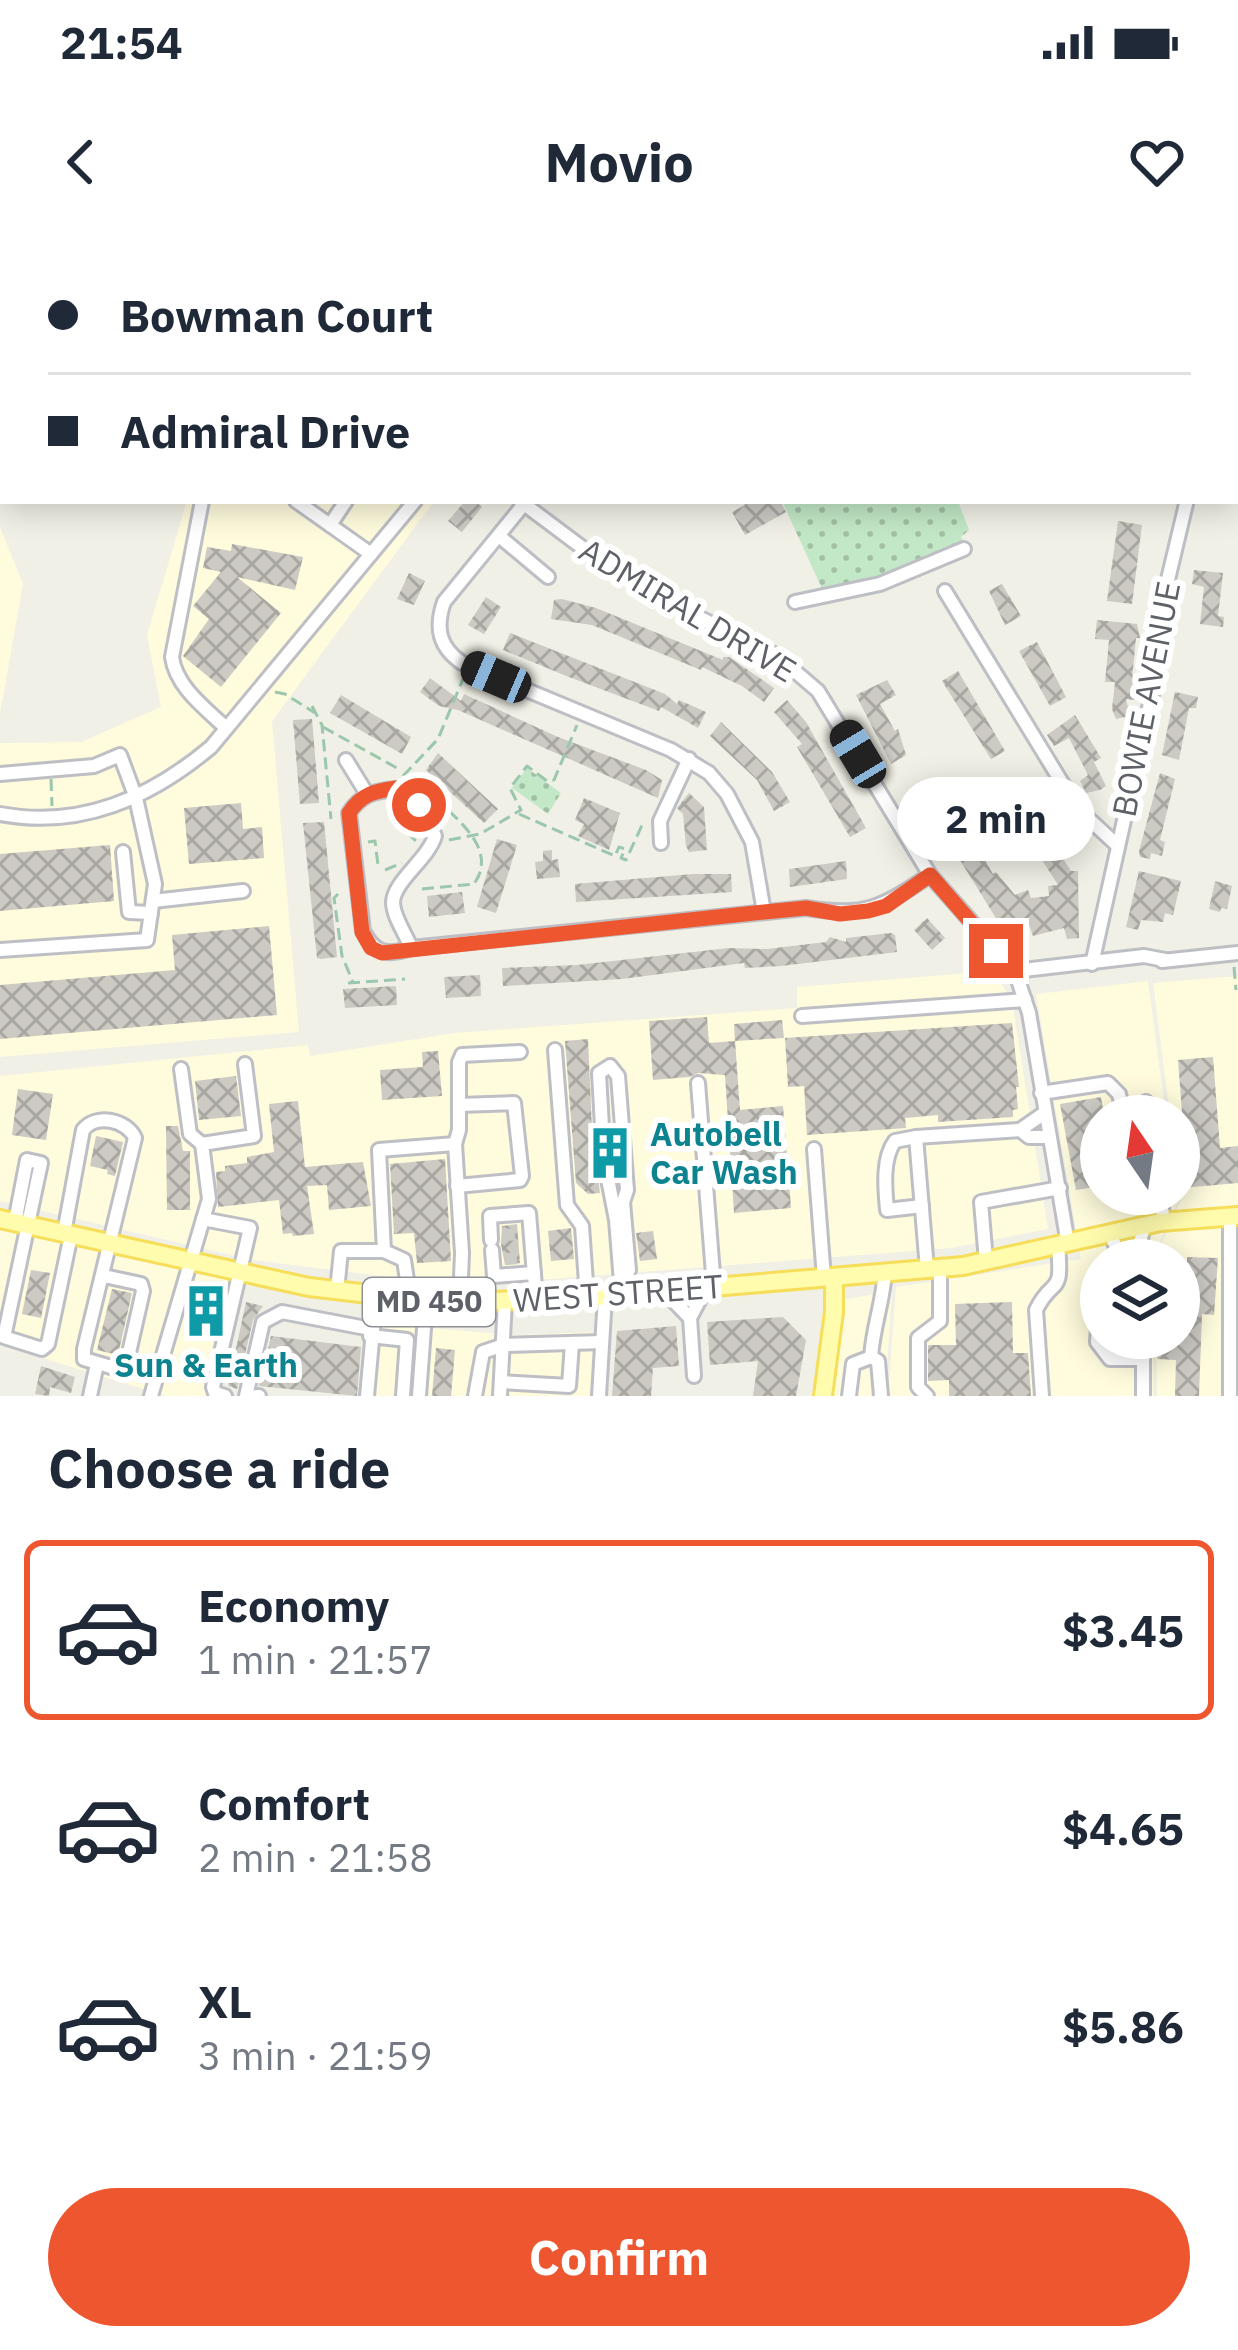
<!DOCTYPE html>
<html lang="en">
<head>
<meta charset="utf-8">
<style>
	:root { --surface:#fff; --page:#f6f6f7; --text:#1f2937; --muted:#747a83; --line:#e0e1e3; --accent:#ee562f }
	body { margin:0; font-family:"IBM Plex Sans",sans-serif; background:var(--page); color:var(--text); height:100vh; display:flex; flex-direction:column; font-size:45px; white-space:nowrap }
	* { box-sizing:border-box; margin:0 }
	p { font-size:39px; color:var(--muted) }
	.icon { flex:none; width:66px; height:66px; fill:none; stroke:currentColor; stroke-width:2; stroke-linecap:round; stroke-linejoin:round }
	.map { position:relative; height:1156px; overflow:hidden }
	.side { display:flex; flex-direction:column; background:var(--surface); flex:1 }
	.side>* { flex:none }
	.guide { position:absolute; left:0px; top:0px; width:1239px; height:264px; box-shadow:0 6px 30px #0003; display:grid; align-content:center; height:264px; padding:0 48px; background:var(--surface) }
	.needle { width:78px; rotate:347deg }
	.tools { position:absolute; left:1080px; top:855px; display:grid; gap:24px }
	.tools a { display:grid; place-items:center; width:120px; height:120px; border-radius:50%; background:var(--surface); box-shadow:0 6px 30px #0003; font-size:60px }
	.end { position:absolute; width:54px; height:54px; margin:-27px; border:15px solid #ee562f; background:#fff; box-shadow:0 0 0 6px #fff }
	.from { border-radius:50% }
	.bubble { position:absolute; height:84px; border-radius:42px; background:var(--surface); box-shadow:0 6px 30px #0003; font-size:39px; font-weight:700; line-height:84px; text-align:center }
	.car { position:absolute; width:36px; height:72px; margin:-36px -18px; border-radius:15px; box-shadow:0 0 9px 3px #0007; background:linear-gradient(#222 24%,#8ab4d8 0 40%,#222 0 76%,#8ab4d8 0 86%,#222 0) }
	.guide b { display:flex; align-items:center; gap:42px; height:114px; font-size:45px }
	.guide b+b { border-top:3px solid var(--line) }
	.guide i { width:30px; height:30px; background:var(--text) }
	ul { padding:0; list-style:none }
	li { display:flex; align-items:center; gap:36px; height:180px; margin:0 24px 18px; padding:0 24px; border:6px solid transparent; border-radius:18px }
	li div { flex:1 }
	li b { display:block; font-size:45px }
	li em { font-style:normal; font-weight:700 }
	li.current { border-color:var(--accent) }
	li>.icon { width:108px; height:108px; stroke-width:1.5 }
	h2 { padding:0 48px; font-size:54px; line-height:144px }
	.button { display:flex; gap:24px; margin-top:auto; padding:24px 48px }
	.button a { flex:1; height:138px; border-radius:72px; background:var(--accent); color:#fff; font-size:48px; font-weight:700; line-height:138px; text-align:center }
	.status { display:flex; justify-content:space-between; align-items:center; height:84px; padding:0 60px; background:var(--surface); direction:ltr }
	.status svg { height:33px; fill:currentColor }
	header { display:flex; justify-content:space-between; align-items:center; height:156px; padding:0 48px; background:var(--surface); font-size:54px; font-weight:700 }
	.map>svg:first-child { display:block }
</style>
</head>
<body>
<div class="status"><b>21:54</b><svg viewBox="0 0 49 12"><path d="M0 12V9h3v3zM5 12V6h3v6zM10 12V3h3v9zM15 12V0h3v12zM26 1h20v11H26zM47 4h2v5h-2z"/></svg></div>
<header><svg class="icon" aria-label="back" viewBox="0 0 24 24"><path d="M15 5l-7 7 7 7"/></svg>Movio<svg class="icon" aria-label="heart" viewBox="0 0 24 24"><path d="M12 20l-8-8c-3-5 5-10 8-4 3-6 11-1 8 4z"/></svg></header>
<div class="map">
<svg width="1238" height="1156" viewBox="0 0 1238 1156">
	<defs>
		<pattern id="grass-dots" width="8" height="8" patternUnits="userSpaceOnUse" patternTransform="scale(3)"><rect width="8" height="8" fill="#c3e8c7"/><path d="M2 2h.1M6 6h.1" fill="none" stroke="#a2bfa5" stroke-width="1.8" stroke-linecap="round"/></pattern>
		<pattern id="building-cross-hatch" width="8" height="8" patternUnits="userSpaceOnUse" patternTransform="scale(3)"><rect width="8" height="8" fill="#cccac3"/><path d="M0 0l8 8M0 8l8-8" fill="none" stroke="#a9a7a2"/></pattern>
	</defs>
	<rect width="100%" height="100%" fill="#f0f0e6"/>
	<!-- commercial -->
	<g fill="#fffbdd">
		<polygon points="187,261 434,261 272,481 299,792 0,817 0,503 81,502 161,467 147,395"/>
		<polygon points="0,287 23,344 0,474"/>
		<polygon points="993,731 1012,761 1048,989 951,1008 461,1046 252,1020 0,961 0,836 308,805 310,816 454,793 797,768 797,747"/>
		<polygon points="1238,736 1238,989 1226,988 1229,1156 1157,1156 1156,1098 1179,1098 1179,1020 1155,1020 1155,1016 1181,960 1179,876 1170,876 1153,743"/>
		<polygon points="1148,741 1166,876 1101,876 1101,954 1177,954 1178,961 1152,1020 1101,1020 1101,1098 1153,1098 1153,1156 888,1156 896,1047 1081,1019 1036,754"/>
		<polygon points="0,989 236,1038 206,1156 166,1156 0,1105"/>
		<polygon points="892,1051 885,1156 832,1156 842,1060"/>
		<polygon points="378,1084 515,1095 597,1092 591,1156 373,1156"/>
	</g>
	<!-- grass -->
	<g fill="url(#grass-dots)">
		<polygon points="782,261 958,261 969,290 961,297 965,305 877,341 823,351"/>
		<polygon points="527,528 561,553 548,574 512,548"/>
	</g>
	<!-- building -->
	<g fill="url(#building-cross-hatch)">
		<polygon points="465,261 475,261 482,267 462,292 448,281"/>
		<polygon points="743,261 780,261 786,272 745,295 732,272 745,265"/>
		<polygon points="1118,281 1142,285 1132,364 1107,361"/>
		<polygon points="232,304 303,317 295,350 237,337 281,373 221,447 183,416 209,379 193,366 221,332 203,328 207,307 231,311"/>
		<polygon points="1194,330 1223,333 1218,376 1224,377 1223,387 1200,384 1204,347 1192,344"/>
		<polygon points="409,333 425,341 414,365 397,359"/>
		<polygon points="1002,344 1021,376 1005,385 989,351"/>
		<polygon points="486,357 501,367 484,394 468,385"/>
		<polygon points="562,359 596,368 723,420 723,417 729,417 774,448 764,462 742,446 702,427 701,430 592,385 551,379 554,360"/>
		<polygon points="1097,380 1137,384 1140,398 1136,398 1132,440 1137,441 1135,460 1126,459 1130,476 1116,479 1112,469 1115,442 1105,442 1109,400 1095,399"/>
		<polygon points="510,393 665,454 677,464 679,460 706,472 698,488 661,467 659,471 569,437 503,410"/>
		<polygon points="1037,402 1066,457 1050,466 1019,411"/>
		<polygon points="958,431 1005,511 991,519 942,441"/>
		<polygon points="430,438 461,461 464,454 558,497 646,530 662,540 658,558 458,470 439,466 420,452"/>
		<polygon points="887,440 896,455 880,464 895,491 898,489 906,515 891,524 856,455"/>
		<polygon points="1175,452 1198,457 1196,468 1189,468 1179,520 1162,515"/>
		<polygon points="341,455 411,497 402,514 330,473"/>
		<polygon points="787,460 806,482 866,588 850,597 797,507 802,504 774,472"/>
		<polygon points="1075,475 1101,518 1094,522 1106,546 1100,550 1086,553 1080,541 1088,535 1069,498 1054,506 1047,495"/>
		<polygon points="312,479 319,563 300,564 293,480"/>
		<polygon points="721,482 772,532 790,562 774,571 757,540 710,496"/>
		<polygon points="438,513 498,569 484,583 426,530"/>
		<polygon points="1160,533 1175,539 1160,600 1165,602 1162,616 1151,613 1150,619 1140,617 1139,611"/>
		<polygon points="927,546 935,562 943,558 956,588 938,598 935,598 921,572 925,568 916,551"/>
		<polygon points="689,553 704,567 707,610 689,612 686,606 683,574 677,568"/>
		<polygon points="584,558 620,573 609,610 578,596 584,584 575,580"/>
		<polygon points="241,563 243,589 262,587 264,618 189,624 184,568"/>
		<polygon points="324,582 337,717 321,719 317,718 303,583"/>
		<polygon points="497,599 517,605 496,673 477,667"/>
		<polygon points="1051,600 1071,631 1078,631 1079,698 1067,699 1064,688 1033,696 1029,685 1007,696 960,620 979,610 993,634 996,632 1015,655 1028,650 1031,658 1049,656 1048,646 1058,645 1035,609"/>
		<polygon points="110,605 114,661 0,671 0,614"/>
		<polygon points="552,610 552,620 558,619 560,637 537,639 535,622 543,621 543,611"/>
		<polygon points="846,621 847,639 790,647 789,629"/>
		<polygon points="1139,631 1181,641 1173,675 1165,673 1163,682 1141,680 1138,690 1126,687"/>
		<polygon points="693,634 731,634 732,652 576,662 575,644"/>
		<polygon points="1215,641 1232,646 1227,669 1221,668 1220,672 1209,669"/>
		<polygon points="462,652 465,673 429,677 427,656"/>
		<polygon points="927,678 945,698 932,710 914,690"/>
		<polygon points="269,686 277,775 0,799 0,745 175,730 172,695"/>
		<polygon points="891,693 895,695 897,712 781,726 745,728 744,723 622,739 503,746 502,728 577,725 729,708 767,709 826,702 830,697 846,702 846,698"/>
		<polygon points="480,735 481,756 446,758 444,737"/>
		<polygon points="396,746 397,765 345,768 343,749"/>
		<polygon points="707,777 709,803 735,801 740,870 783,866 791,968 734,973 725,835 698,833 689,837 653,840 649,781"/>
		<polygon points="782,780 784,798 735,801 734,784"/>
		<polygon points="1012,783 1019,847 1016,847 1018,869 1013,870 1013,877 938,882 938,875 905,878 906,888 807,895 804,846 788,847 785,798"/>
		<polygon points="588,799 592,889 601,897 612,891 615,931 602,930 598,937 600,953 588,954 576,943 565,801"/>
		<polygon points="438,811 442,856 382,860 380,830 423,827 422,812"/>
		<polygon points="1213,817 1220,908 1238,906 1238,943 1182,948 1179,911 1185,911 1178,820"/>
		<polygon points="236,836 241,876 199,880 195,841"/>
		<polygon points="18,849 53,854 46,900 12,895"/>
		<polygon points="1101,857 1104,876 1101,946 1076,950 1060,864"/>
		<polygon points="298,861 305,927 363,922 371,966 329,970 327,945 307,946 314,994 293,996 292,993 283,994 279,960 218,967 216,932 225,931 225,926 247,923 247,917 274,912 269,864"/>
		<polygon points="166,886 178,886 183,911 190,911 190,970 167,970"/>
		<polygon points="96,896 123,902 115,936 107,934 108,930 90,926"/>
		<polygon points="445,919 451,1021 417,1023 414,993 394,994 390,924"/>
		<polygon points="517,984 520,1023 505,1025 501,1004 502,986"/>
		<polygon points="571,988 574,1019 551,1021 548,991"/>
		<polygon points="653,991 657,1019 640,1021 636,993"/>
		<polygon points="1187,1017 1218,1018 1214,1075 1202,1074 1199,1156 1175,1156 1176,1120 1157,1119 1160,1098 1179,1098 1179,1022 1187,1022"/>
		<polygon points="31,1030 50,1033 41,1078 22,1074"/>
		<polygon points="112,1049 132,1053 118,1115 97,1110"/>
		<polygon points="201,1052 219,1056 211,1090 193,1085"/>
		<polygon points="246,1062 263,1066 253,1080 237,1149 228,1146"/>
		<polygon points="1012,1062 1013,1113 1028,1113 1031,1156 949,1156 949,1140 928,1141 928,1105 956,1105 955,1064"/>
		<polygon points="783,1077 806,1100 796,1156 753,1156 758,1121 710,1125 707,1082"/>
		<polygon points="676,1086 679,1126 653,1128 651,1156 612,1156 617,1091"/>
		<polygon points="271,1096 361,1107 357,1156 259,1146"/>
		<polygon points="436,1108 455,1110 451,1156 432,1156"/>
		<polygon points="41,1126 75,1137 71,1153 50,1147 49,1156 35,1154"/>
	</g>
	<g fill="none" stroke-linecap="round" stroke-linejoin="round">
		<!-- minor-tunnel -->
		<g stroke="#ccccc6" stroke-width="12" stroke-dasharray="12 6" stroke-linecap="butt">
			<polyline points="602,887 608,939"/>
			<polyline points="503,995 518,994"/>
			<polyline points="505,1019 520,1018"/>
		</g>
		<!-- minor casing -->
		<g stroke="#bebfc5" stroke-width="18">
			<g id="minor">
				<polyline points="362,0 363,3"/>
				<polyline points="859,0 870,3"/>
				<polyline points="1067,0 1067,3"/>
				<polyline points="613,3 614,0"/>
				<polyline points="997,3 1013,0"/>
				<path d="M202 261 172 417C176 447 205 468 226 488"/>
				<polyline points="296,261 371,314"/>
				<polyline points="520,261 600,321 692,374 776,415 818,451 930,635 1015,731 1029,773 1068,1004"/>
				<path d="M524 264 444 362C435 388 439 407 462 423L671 510 709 533 727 554 752 602 764 672"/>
				<polyline points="330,285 346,261"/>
				<polyline points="499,296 548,337"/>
				<polyline points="945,351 1078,569 1118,606"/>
				<polyline points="795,362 880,344 964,309"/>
				<polyline points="346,520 367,554"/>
				<polyline points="0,534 94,526 120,515 136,558 155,644 147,700 0,710"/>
				<path d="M396 549 419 565 435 596C428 619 394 641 393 662 393 677 406 694 411 708 387 716 375 714 363 691L349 573C361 554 375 551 396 549Z"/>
				<path d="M0 574C81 589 150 558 211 507L415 261"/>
				<polyline points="661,603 660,581 689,519"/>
				<polyline points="123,612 129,672 151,673"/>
				<polyline points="153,661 243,651"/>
				<path d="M411 708 806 668C866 677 881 668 930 635"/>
				<polyline points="1162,721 1238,713"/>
				<polyline points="1092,724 1155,441 1160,373 1186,264"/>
				<polyline points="1015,731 1144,716 1165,720"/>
				<polyline points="802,776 1025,760"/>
				<polyline points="555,810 567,965 582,986 587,1057"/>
				<polyline points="698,843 714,1047"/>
				<polyline points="1041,853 1108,843 1119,854 1124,876"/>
				<polyline points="1146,862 1148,876"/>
				<polyline points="1043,874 1020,890 1029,897 1049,897"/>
				<polyline points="602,887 599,833 610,826 618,836 627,950 623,962 629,1030 621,1041"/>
				<path d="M916 897 895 901C882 918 885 949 887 970L922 966"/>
				<polyline points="202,904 254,896 245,824"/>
				<polyline points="455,904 459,890 459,822 462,815 520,812"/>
				<polyline points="814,909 824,1038"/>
				<polyline points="608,939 616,980 621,1042"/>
				<polyline points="457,946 520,940 522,936 514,863 459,865"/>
				<polyline points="1160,954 1164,982"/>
				<polyline points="1230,976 1230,1156"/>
				<polyline points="203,979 250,988 213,1147 215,1153 225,1156"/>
				<polyline points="15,982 27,920 41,923 4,1097 42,1109 48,1104 71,995"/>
				<path d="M64 993 83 890C96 873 127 880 135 898L84 1109V1119L118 1129 126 1126 143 1051 141 1044 104 1036"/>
				<polyline points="1110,994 1122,1020"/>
				<polyline points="491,1000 490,976 529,973 536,1059"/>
				<polyline points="492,1010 494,1036 534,1033"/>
				<polyline points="1136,1020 1144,986"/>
				<polyline points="986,1021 981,962 1060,948"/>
				<polyline points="927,1029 916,897 1020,890"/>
				<polyline points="1101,1044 1097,1102 1110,1119 1143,1119 1146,1098"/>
				<polyline points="337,1051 341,1011 384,1011"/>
				<polyline points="664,1051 690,1078"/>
				<polyline points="410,1060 404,1020 384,1011 379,910 455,904 462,1013 460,1062"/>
				<polyline points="370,1096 407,1100 403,1156"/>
				<path d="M871 1117C873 1087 883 1062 885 1032"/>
				<polyline points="694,1136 690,1078 706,1048"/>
				<polyline points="501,1142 569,1146 572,1103"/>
				<polyline points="90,1156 97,1124"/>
				<polyline points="151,1156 209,959 202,904 190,894 181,829"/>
				<polyline points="246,1156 263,1082 282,1072 371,1089"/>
				<polyline points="256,1156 259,1156"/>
				<polyline points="367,1156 376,1057"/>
				<polyline points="419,1156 426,1061"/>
				<polyline points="475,1156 483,1112 504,1105 602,1102"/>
				<polyline points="500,1156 505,1060"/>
				<polyline points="599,1156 605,1056"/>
				<polyline points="849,1156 853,1124 871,1117 878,1121 881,1156"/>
				<polyline points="927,1156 918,1147 918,1098 940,1081 940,1028"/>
				<path d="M1042 1156 1036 1070C1053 1035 1063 1059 1058 1006"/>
				<polyline points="1143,1156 1143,1119"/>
			</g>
		</g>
		<!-- major casing -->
		<g stroke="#f6de5a" stroke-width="22">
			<g id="major">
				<polyline points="0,979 309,1047 446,1063 605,1056 963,1026 1160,982 1238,976"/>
				<polyline points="823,1156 834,1072 834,1037"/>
			</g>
		</g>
		<!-- path -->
		<g stroke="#9ac7ad" stroke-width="3" stroke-dasharray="12 6" stroke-linecap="butt">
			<polyline points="275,452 285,454 315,473"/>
			<polyline points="312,466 322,485 331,579"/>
			<polyline points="323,487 397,528"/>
			<polyline points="403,536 438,499 463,439"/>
			<polyline points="51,539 52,566"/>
			<polyline points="388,564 390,576 417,602"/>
			<polyline points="519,574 615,616 619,607 625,609 621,618 626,620 643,583"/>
			<polyline points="449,600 480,594 521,570 510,548 527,526 547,541 554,540 577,485"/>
			<polyline points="368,602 375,601 378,625"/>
			<polyline points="385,630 402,623"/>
			<path d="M422 649 474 644C498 610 459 581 436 559"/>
			<polyline points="338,654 334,658 342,716 353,742"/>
			<polyline points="1234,727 1236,750"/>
			<polyline points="348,743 405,739"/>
		</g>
		<!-- minor -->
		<use href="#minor" stroke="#fff" stroke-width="12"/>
		<!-- major -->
		<use href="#major" stroke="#fffcad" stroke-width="16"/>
	</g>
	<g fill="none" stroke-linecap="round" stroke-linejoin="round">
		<!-- route -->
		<path stroke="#ee562f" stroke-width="15" d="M419 565 396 548C375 551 361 554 349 573L362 692 371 708 382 713 764 672 806 668 840 674 868 671 886 666 930 635 996 711"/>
	</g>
	<!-- icons -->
	<defs>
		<g id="building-bare" transform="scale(4.14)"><path d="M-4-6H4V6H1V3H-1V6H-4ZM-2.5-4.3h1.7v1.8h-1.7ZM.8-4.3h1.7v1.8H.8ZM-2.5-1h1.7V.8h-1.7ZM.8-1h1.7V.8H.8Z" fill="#0f9aa8" stroke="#fff" stroke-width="2.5" paint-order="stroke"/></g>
	</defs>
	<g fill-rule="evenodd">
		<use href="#building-bare" x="610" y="913"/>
		<use href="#building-bare" x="206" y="1071"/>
	</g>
	<g text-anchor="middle" stroke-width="12" stroke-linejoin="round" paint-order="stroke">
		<!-- shield labels -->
		<rect fill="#fff" stroke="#8e9095" stroke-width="3" x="363" y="1038" width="132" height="48" rx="9"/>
		<g font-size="30" font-weight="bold" fill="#5e6167">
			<text x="429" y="1072">MD 450</text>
		</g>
		<!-- street labels -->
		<g font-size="33" fill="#5e6167" stroke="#fff">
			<text transform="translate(688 370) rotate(31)" y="12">ADMIRAL DRIVE</text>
			<text transform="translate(1146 459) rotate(-79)" y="12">BOWIE AVENUE</text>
			<text transform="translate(618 1053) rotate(-4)" y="12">WEST STREET</text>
		</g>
		<!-- culture labels -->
		<g font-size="33" font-weight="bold" fill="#0d838f" stroke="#fff" text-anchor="start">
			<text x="650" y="906">Autobell<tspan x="650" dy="38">Car Wash</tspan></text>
			<text x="206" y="1137" text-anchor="middle">Sun &amp; Earth</text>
		</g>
	</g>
</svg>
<div class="tools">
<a><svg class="needle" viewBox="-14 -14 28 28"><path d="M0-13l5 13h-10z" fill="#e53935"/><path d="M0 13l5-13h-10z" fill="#747a83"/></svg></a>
<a><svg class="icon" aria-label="layers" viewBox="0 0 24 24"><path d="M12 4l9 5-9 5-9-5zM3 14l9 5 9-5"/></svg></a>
</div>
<i class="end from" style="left:419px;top:565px"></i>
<i class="end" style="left:996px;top:711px"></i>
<div class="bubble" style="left:897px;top:537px;width:198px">2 min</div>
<i class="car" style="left:496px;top:437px;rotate:293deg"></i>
<i class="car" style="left:858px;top:514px;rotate:329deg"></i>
<div class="guide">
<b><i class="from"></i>Bowman Court</b>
<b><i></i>Admiral Drive</b>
</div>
</div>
<section class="side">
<h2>Choose a ride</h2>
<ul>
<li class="current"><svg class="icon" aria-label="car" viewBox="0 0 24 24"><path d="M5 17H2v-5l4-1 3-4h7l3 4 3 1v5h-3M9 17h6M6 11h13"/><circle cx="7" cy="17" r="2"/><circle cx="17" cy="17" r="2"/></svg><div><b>Economy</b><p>1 min · 21:57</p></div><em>$3.45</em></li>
<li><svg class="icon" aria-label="car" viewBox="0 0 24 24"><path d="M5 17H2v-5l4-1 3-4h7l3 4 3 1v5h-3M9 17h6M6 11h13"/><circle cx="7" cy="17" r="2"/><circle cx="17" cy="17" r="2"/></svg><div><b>Comfort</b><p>2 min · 21:58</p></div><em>$4.65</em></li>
<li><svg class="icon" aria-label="car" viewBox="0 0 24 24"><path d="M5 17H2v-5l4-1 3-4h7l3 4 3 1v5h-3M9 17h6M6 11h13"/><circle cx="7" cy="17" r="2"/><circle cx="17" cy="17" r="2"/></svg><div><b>XL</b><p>3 min · 21:59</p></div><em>$5.86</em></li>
</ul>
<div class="button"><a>Confirm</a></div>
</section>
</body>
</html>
